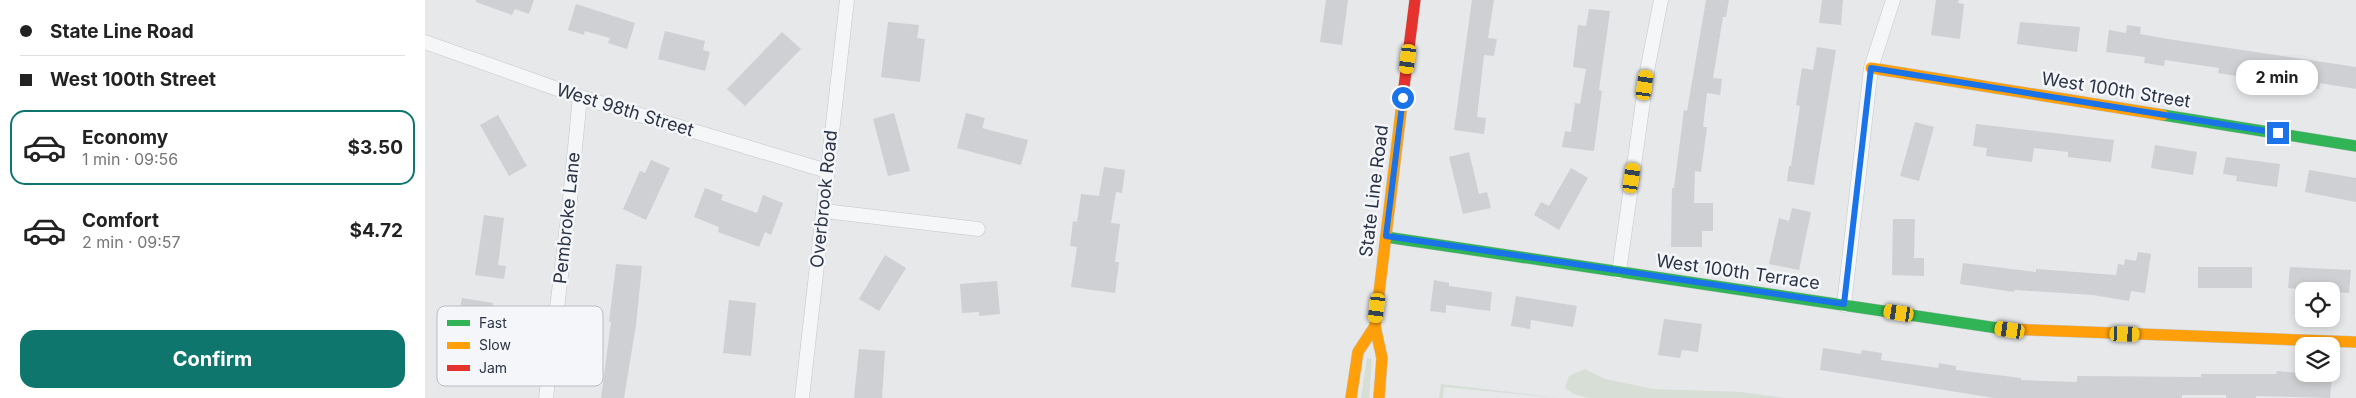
<!DOCTYPE html>
<html lang="en">
<head>
<meta charset="utf-8">
<style>
	:root { --surface:#fff; --page:#f2f2f2; --text:#222; --muted:#767676; --line:#e0e0e0; --accent:#0f766e }
	body { margin:0; font-family:Inter,sans-serif; background:var(--page); color:var(--text); height:100vh; display:flex; flex-direction:column; font-size:19px; white-space:nowrap }
	* { box-sizing:border-box; margin:0 }
	p { font-size:16px; color:var(--muted) }
	.icon { flex:none; width:28px; height:28px; fill:none; stroke:currentColor; stroke-width:2; stroke-linecap:round; stroke-linejoin:round }
	.map { position:relative; flex:1; overflow:hidden }
	.panel { display:flex; flex-direction:column; background:var(--surface); width:425px }
	.panel>* { flex:none }
	.top-card { display:grid; align-content:center; height:110px; padding:0 20px; background:var(--surface) }
	.controls { position:absolute; left:1870px; top:282px; display:grid; gap:10px }
	.controls a { display:grid; place-items:center; width:45px; height:45px; border-radius:10px; background:var(--surface); box-shadow:0 2px 8px #0003; font-size:25px }
	.end { position:absolute; width:22px; height:22px; margin:-11px; border:6px solid #1a73e8; background:#fff; box-shadow:0 0 0 2px #fff }
	.from { border-radius:50% }
	.bubble { position:absolute; height:35px; border-radius:15px; background:var(--surface); box-shadow:0 2px 8px #0003; font-size:16px; font-weight:700; line-height:35px; text-align:center }
	.car { position:absolute; width:15px; height:30px; margin:-15px -8px; border-radius:6px; box-shadow:0 0 4px 1px #0007; background:linear-gradient(#f5c518 24%,#345 0 40%,#f5c518 0 76%,#345 0 86%,#f5c518 0) }
	.top-card b { display:flex; align-items:center; gap:18px; height:48px; font-size:19px }
	.top-card b+b { border-top:1px solid var(--line) }
	.top-card i { width:12px; height:12px; background:var(--text) }
	ul { padding:0; list-style:none }
	li { display:flex; align-items:center; gap:15px; height:75px; margin:0 10px 8px; padding:0 10px; border:2px solid transparent; border-radius:15px }
	li div { flex:1 }
	li b { display:block; font-size:19px }
	li em { font-style:normal; font-weight:700 }
	li.selected { border-color:var(--accent) }
	li>.icon { width:45px; height:45px; stroke-width:1.5 }
	.button { display:flex; gap:10px; margin-top:auto; padding:10px 20px }
	.button a { flex:1; height:58px; border-radius:15px; background:var(--accent); color:#fff; font-size:20px; font-weight:700; line-height:58px; text-align:center }
	main { display:flex; flex:1; min-height:0 }
	.map>svg:first-child { display:block }
</style>
</head>
<body>
<main>
<section class="panel">
<div class="top-card">
<b><i class="from"></i>State Line Road</b>
<b><i></i>West 100th Street</b>
</div>
<ul>
<li class="selected"><svg class="icon" aria-label="car" viewBox="0 0 24 24"><path d="M5 17H2v-5l4-1 3-4h7l3 4 3 1v5h-3M9 17h6M6 11h13"/><circle cx="7" cy="17" r="2"/><circle cx="17" cy="17" r="2"/></svg><div><b>Economy</b><p>1 min · 09:56</p></div><em>$3.50</em></li>
<li><svg class="icon" aria-label="car" viewBox="0 0 24 24"><path d="M5 17H2v-5l4-1 3-4h7l3 4 3 1v5h-3M9 17h6M6 11h13"/><circle cx="7" cy="17" r="2"/><circle cx="17" cy="17" r="2"/></svg><div><b>Comfort</b><p>2 min · 09:57</p></div><em>$4.72</em></li>
</ul>
<div class="button"><a>Confirm</a></div>
</section>
<div class="map">
<svg width="1931" height="398" viewBox="0 0 1931 398">
	<rect width="100%" height="100%" fill="#e6e8ea"/>
	<!-- green -->
	<g fill="#d6ded6">
		<polygon points="942,358 947,359 944,398 936,398"/>
		<polygon points="1160,369 1180,379 1228,389 1315,392 1360,398 1164,398 1149,394 1140,388 1144,376"/>
		<polygon points="1016,384 1134,398 1019,387 1018,398 1014,398"/>
	</g>
	<!-- building -->
	<g fill="#ced0d3">
		<polygon points="51,0 109,0 104,14 90,9 87,15 51,2"/>
		<polygon points="901,0 923,0 917,45 895,42"/>
		<polygon points="1047,0 1069,0 1063,38 1072,39 1069,56 1059,55 1052,117 1061,118 1059,134 1029,130"/>
		<polygon points="1281,0 1304,0 1301,17 1298,17 1288,78 1297,79 1295,95 1282,93 1278,127 1282,127 1276,172 1270,171 1269,203 1288,203 1288,231 1277,231 1277,247 1246,247 1247,188 1249,188 1259,110 1262,111"/>
		<polygon points="1397,0 1418,0 1416,25 1394,23"/>
		<polygon points="1511,0 1534,0 1533,3 1539,4 1535,39 1506,35"/>
		<polygon points="151,4 210,23 202,49 183,43 185,38 160,31 159,35 143,30"/>
		<polygon points="1164,9 1185,11 1174,90 1177,91 1169,151 1137,147 1140,131 1146,132 1150,103 1155,104 1161,69 1148,67 1153,25 1161,26"/>
		<polygon points="463,22 494,25 492,38 500,39 495,82 456,77"/>
		<polygon points="1595,22 1655,27 1652,52 1592,44"/>
		<polygon points="1702,25 1716,27 1715,34 1743,39 1931,67 1931,89 1895,83 1894,89 1874,86 1874,80 1818,72 1818,77 1793,73 1794,68 1740,60 1739,66 1719,63 1720,57 1681,52 1684,30 1701,33"/>
		<polygon points="240,31 280,41 278,50 285,52 280,71 233,59"/>
		<polygon points="357,32 376,49 320,106 302,89"/>
		<polygon points="1392,47 1411,50 1389,185 1362,181 1364,166 1366,166 1375,106 1371,105 1377,68 1388,70"/>
		<polygon points="469,113 485,171 463,176 448,119"/>
		<polygon points="541,113 560,118 557,128 603,140 596,165 532,148"/>
		<polygon points="73,115 102,166 84,176 55,125"/>
		<polygon points="1490,122 1509,127 1494,181 1475,176"/>
		<polygon points="1551,124 1689,140 1686,162 1643,157 1643,152 1609,148 1607,162 1561,156 1562,148 1548,146"/>
		<polygon points="1730,145 1772,152 1768,175 1726,168"/>
		<polygon points="1044,152 1054,194 1062,192 1066,208 1038,214 1024,157"/>
		<polygon points="1801,157 1855,164 1852,187 1811,181 1812,176 1798,174"/>
		<polygon points="226,160 245,168 221,220 198,209 215,171 220,173"/>
		<polygon points="679,167 700,170 697,193 691,192 686,223 695,224 690,262 694,262 690,293 646,287 652,247 645,246 648,221 652,222 656,194 674,196"/>
		<polygon points="1146,168 1163,178 1134,230 1109,215 1116,202 1124,206"/>
		<polygon points="1884,170 1931,178 1931,202 1880,192"/>
		<polygon points="280,188 298,195 296,200 332,213 338,195 358,203 346,235 340,232 334,247 293,232 294,227 269,217"/>
		<polygon points="1367,208 1386,212 1374,270 1344,264 1354,218 1364,221"/>
		<polygon points="59,215 79,218 73,265 81,266 79,279 50,275"/>
		<polygon points="1468,219 1490,219 1489,258 1499,258 1499,276 1467,275"/>
		<polygon points="1713,252 1726,254 1720,293 1706,291 1704,301 1668,295 1590,290 1589,292 1535,284 1538,263 1611,272 1611,269 1691,275 1693,264 1699,265 1700,259 1711,261"/>
		<polygon points="460,255 481,268 454,311 434,299"/>
		<polygon points="191,264 217,266 211,325 199,398 176,398 186,322 184,322"/>
		<rect x="1773" y="267" width="54" height="21"/>
		<polygon points="1865,267 1926,270 1924,293 1863,288"/>
		<polygon points="1009,280 1024,283 1024,286 1067,292 1065,311 1021,305 1021,313 1005,311"/>
		<polygon points="572,281 575,314 554,316 554,312 537,313 535,284"/>
		<polygon points="1091,296 1152,306 1148,327 1106,320 1105,329 1086,326"/>
		<polygon points="37,298 68,303 63,337 71,339 68,358 55,356 52,370 34,367 37,348 21,345 23,333 30,334"/>
		<polygon points="304,300 331,303 326,356 298,353"/>
		<polygon points="1239,319 1277,324 1273,352 1257,350 1255,358 1233,355"/>
		<polygon points="1398,348 1436,354 1437,350 1457,353 1456,360 1513,368 1514,363 1531,366 1531,370 1596,378 1596,380 1652,382 1652,376 1776,377 1776,374 1851,374 1852,371 1907,376 1905,398 1831,396 1831,398 1801,398 1801,395 1757,395 1757,398 1569,398 1395,370"/>
		<polygon points="434,349 460,351 457,398 429,398"/>
	</g>
	<g fill="none" stroke-linecap="round" stroke-linejoin="round">
		<!-- street casing -->
		<g stroke="#c4c6c8" stroke-width="15">
			<g id="street">
				<polyline points="0,42 155,97 402,171"/>
				<polyline points="399,211 553,229"/>
				<polyline points="1194,272 1223,66 1236,0"/>
				<polyline points="1419,305 1446,68 1468,0"/>
				<polyline points="121,398 144,209 155,97"/>
				<polyline points="377,398 422,0"/>
			</g>
		</g>
		<!-- fast casing -->
		<g stroke="#c4c6c8" stroke-width="12">
			<g id="fast">
				<polyline points="1738,115 1931,146"/>
				<polyline points="961,237 1579,329"/>
			</g>
		</g>
		<!-- slow casing -->
		<g stroke="#c4c6c8" stroke-width="12">
			<g id="slow">
				<polyline points="1446,68 1738,115"/>
				<polyline points="1579,329 1931,342"/>
				<polyline points="926,398 933,352 950,326"/>
				<polyline points="954,398 957,358 950,326 979,87"/>
			</g>
		</g>
		<!-- jam casing -->
		<g stroke="#c4c6c8" stroke-width="12">
			<polyline id="jam" points="979,87 990,0"/>
		</g>
		<!-- street -->
		<use href="#street" stroke="#f5f6f7" stroke-width="14"/>
		<!-- fast -->
		<use href="#fast" stroke="#30b455" stroke-width="11"/>
		<!-- slow -->
		<use href="#slow" stroke="#ff9f0a" stroke-width="11"/>
		<!-- jam -->
		<use href="#jam" stroke="#e5322d" stroke-width="11"/>
	</g>
	<g fill="none" stroke-linecap="round" stroke-linejoin="round">
		<!-- route -->
		<polyline stroke="#1a73e8" stroke-width="6" points="978,98 961,236 1419,304 1446,68 1853,133"/>
	</g>
	<g text-anchor="middle" stroke-width="5" stroke-linejoin="round" paint-order="stroke">
		<!-- street labels -->
		<g font-size="18" fill="#2b3445" stroke="#f4f6f9">
			<text transform="translate(1691 90) rotate(9)" y="6">West 100th Street</text>
			<text transform="translate(200 110) rotate(17)" y="6">West 98th Street</text>
			<text transform="translate(949 191) rotate(-83)" y="6">State Line Road</text>
			<text transform="translate(399 199) rotate(-84)" y="6">Overbrook Road</text>
			<text transform="translate(142 218) rotate(-84)" y="6">Pembroke Lane</text>
			<text transform="translate(1313 272) rotate(8)" y="6">West 100th Terrace</text>
		</g>
	</g>
	<!-- legend -->
	<rect x="12" y="306" width="166" height="80" rx="8" fill="#f4f6f9" stroke="#b8bcc3" stroke-width="1"/>
	<rect x="22" y="320" width="23" height="6" fill="#30b455"/>
	<rect x="22" y="342" width="23" height="7" fill="#ff9f0a"/>
	<rect x="22" y="365" width="23" height="6" fill="#e5322d"/>
	<g font-size="14" fill="#2b3445">
		<text x="54" y="328">Fast</text>
		<text x="54" y="350">Slow</text>
		<text x="54" y="373">Jam</text>
	</g>
</svg>
<div class="controls">
<a><svg class="icon" aria-label="locate" viewBox="0 0 24 24"><circle cx="12" cy="12" r="6"/><path d="M12 2v4M12 18v4M2 12h4M18 12h4"/></svg></a>
<a><svg class="icon" aria-label="layers" viewBox="0 0 24 24"><path d="M12 4l9 5-9 5-9-5zM3 14l9 5 9-5"/></svg></a>
</div>
<i class="end from" style="left:978px;top:98px"></i>
<i class="end" style="left:1853px;top:133px"></i>
<div class="bubble" style="left:1811px;top:60px;width:82px">2 min</div>
<i class="car" style="left:983px;top:59px;rotate:187deg"></i>
<i class="car" style="left:1220px;top:85px;rotate:8deg"></i>
<i class="car" style="left:1207px;top:178px;rotate:8deg"></i>
<i class="car" style="left:952px;top:308px;rotate:187deg"></i>
<i class="car" style="left:1474px;top:313px;rotate:279deg"></i>
<i class="car" style="left:1585px;top:330px;rotate:279deg"></i>
<i class="car" style="left:1700px;top:334px;rotate:92deg"></i>
</div>
</main>
</body>
</html>
